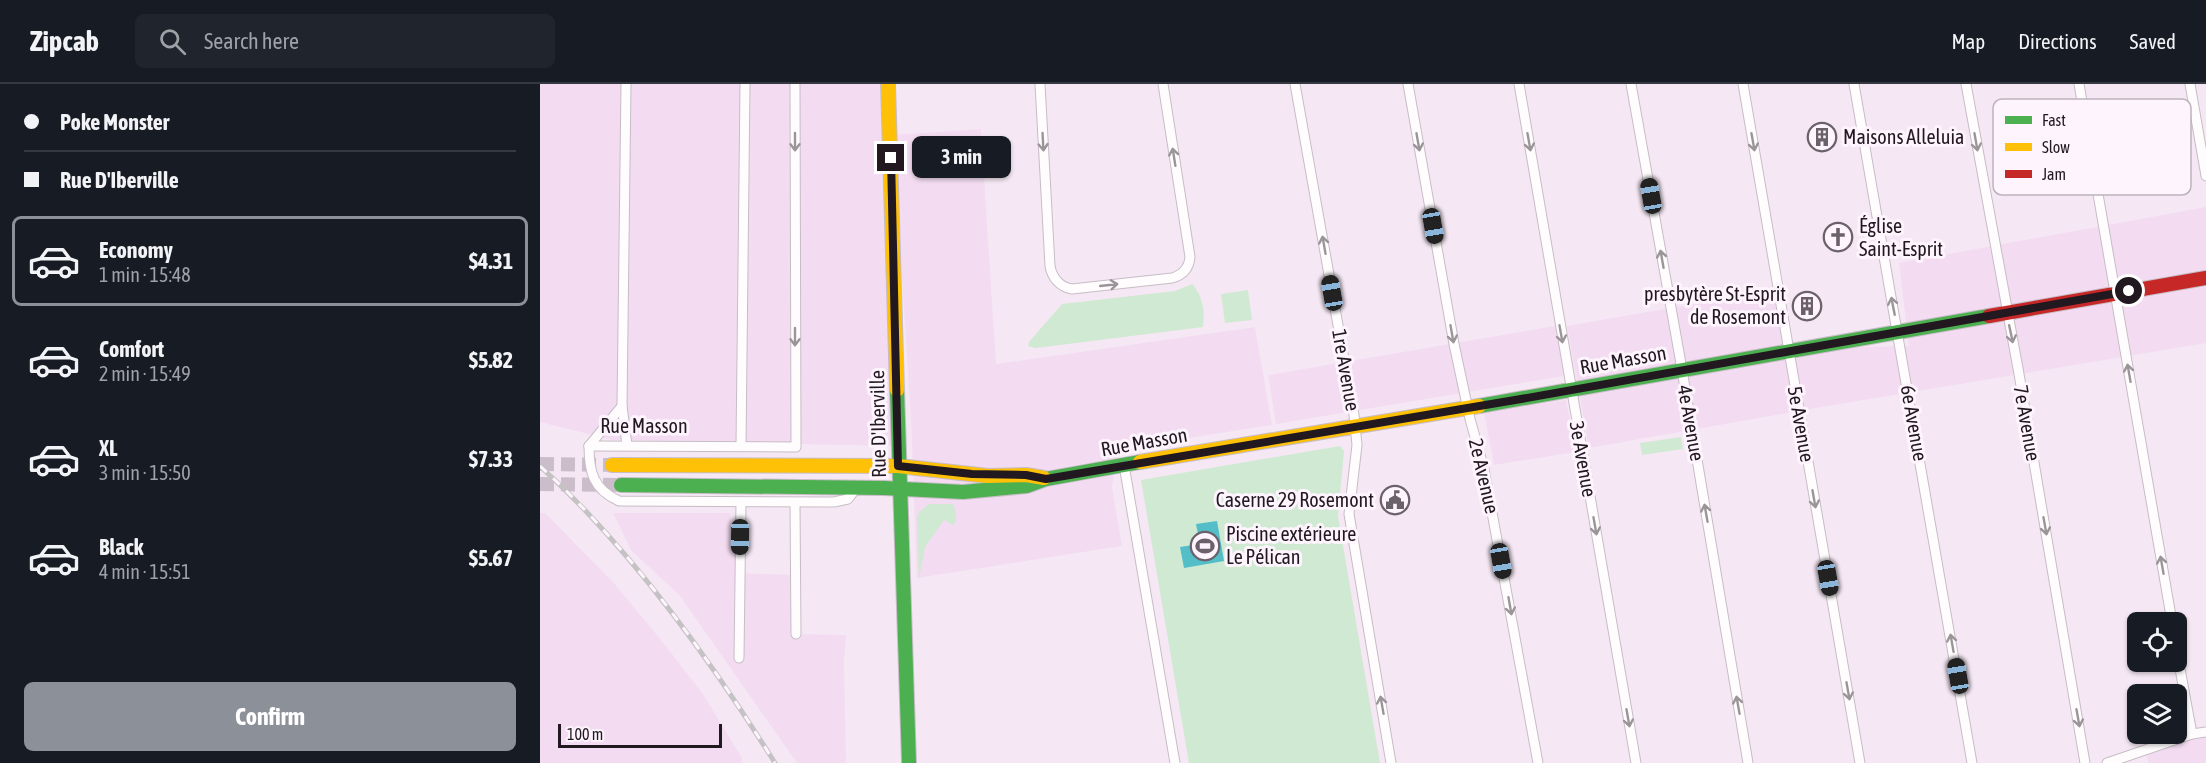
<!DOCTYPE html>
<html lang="en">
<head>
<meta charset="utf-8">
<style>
	:root { --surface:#171b24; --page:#20242c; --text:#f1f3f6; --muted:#9ea1a6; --line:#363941; --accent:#8c9099 }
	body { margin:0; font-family:"Asap Condensed",sans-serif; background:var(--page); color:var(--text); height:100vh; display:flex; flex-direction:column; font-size:22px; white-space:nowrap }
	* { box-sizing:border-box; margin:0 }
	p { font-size:20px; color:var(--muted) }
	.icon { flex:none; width:33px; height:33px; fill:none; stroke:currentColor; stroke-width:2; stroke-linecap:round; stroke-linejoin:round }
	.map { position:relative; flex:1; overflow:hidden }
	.side { display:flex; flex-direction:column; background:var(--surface); width:540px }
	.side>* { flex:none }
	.guide { display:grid; align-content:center; height:132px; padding:0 24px; background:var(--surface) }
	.controls { position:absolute; left:1587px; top:528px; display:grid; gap:12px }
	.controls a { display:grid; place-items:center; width:60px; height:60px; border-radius:9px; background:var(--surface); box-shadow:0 2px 4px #0004; font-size:30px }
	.scale { position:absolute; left:18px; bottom:15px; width:164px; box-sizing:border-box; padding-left:6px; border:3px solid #211820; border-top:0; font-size:16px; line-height:21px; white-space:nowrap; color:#211820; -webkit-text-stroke:4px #fef4fd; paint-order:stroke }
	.end { position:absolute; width:27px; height:27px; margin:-14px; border:8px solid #211820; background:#fff; box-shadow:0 0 0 3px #fff }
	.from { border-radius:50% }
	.bubble { position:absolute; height:42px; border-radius:9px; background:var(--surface); box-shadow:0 2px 4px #0004; font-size:20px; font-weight:700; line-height:42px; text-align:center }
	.car { position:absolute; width:18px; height:36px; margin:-18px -9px; border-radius:8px; box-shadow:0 0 4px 2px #0007; background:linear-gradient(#222 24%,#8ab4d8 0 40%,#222 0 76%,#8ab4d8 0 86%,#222 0) }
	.guide b { display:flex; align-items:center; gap:21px; height:57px; font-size:22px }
	.guide b+b { border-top:2px solid var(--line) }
	.guide i { width:15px; height:15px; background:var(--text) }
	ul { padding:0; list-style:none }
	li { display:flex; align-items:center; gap:18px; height:90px; margin:0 12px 9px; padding:0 12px; border:3px solid transparent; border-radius:9px }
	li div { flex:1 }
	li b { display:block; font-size:22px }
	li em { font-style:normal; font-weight:700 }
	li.active { border-color:var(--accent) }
	li>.icon { width:54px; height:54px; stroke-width:1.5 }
	.primary-button { display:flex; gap:12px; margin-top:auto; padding:12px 24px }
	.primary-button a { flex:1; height:69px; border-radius:9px; background:var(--accent); color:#fff; font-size:24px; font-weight:700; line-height:69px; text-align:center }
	header { display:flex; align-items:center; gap:36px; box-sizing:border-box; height:84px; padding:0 30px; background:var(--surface); border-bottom:2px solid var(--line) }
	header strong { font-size:28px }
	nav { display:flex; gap:33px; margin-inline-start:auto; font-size:21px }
	.search { width:420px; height:54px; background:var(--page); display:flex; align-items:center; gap:15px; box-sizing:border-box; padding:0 21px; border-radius:9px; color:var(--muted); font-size:22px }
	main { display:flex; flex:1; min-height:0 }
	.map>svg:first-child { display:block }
</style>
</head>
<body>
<header>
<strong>Zipcab</strong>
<div class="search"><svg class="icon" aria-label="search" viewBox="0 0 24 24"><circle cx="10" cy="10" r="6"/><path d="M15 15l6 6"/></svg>Search here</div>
<nav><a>Map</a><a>Directions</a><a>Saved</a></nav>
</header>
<main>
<section class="side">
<div class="guide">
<b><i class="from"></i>Poke Monster</b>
<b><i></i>Rue D'Iberville</b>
</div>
<ul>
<li class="active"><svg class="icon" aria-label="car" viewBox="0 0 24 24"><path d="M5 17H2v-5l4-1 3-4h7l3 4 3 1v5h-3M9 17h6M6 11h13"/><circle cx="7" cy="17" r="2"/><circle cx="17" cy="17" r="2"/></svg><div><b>Economy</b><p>1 min · 15:48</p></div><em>$4.31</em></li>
<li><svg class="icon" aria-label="car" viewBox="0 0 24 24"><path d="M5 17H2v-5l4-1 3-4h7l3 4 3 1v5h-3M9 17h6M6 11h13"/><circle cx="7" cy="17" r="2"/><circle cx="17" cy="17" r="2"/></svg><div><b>Comfort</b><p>2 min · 15:49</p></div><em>$5.82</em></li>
<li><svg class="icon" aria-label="car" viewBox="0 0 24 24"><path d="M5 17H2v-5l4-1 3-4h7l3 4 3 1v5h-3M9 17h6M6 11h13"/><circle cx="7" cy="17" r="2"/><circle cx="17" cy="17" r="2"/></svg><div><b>XL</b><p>3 min · 15:50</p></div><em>$7.33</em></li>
<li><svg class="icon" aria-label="car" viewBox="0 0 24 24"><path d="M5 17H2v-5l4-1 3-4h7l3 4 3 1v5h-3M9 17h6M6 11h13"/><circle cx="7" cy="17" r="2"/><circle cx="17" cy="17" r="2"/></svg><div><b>Black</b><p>4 min · 15:51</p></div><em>$5.67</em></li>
</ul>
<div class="primary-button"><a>Confirm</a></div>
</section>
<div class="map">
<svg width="1666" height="679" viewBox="0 0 1666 679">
	<rect width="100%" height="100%" fill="#f5e8f4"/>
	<!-- built -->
	<g fill="#f3dcf1">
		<polygon points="0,0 346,0 354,362 73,356 0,338"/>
		<polygon points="441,45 456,280 715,243 732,341 578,365 572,403 582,462 377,494 371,336 353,51"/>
		<polygon points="1666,123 1666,259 1270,325 1049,364 1027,242 1238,205 1249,267 1265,264 1369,262 1359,179"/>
		<polygon points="1015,242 1024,292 736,340 728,291"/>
		<polygon points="1026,316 1036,368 954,381 944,328"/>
		<polygon points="0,429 5,429 72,497 121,556 163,610 202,674 202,679 0,679"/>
		<polygon points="73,429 190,429 196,469 197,489 255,491 256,550 306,551 304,578 306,679 257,679 140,512 91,466"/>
		<polygon points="1666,653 1666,679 1608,679 1607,671 1652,655"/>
	</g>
	<!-- green -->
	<g fill="#d0e9d2">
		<path d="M652 200C663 211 665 228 663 243L496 264 488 262 489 258 522 220 635 207Z"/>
		<polygon points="708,206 712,236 685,239 681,210"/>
		<polygon points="1141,353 1143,365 1102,371 1100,359"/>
		<polygon points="800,362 804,367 798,432 840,679 649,679 601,396"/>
		<polygon points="389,420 413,420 416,430 416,438 413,441 404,436 385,463 379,495 377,432 380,427"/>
	</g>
	<!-- water -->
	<polygon fill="#53bdc8" points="677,437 684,477 644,484 640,463 660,460 656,440"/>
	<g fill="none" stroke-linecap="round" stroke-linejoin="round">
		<!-- secondary-tunnel -->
		<g stroke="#cbbeca" stroke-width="14" stroke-dasharray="14 7" stroke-linecap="butt">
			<polyline points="0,380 72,381"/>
			<polyline points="0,400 81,401"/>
		</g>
		<!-- street casing -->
		<g stroke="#c7bdc6" stroke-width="11">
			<g id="street">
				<polyline points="86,0 82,322 87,361"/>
				<path d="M500 0 510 182C512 194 520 203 532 205L632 194C643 191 649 184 650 173L623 0"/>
				<polyline points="755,0 814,331 817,361 809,430 851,679"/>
				<polyline points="868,0 914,260 930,335 944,385 998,679"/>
				<polyline points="979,0 1096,679"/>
				<polyline points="1091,0 1140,274 1208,679"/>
				<polyline points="1203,0 1320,679"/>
				<polyline points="1314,0 1432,679"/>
				<polyline points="1426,0 1479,290 1545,679"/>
				<polyline points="1539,0 1632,538"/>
				<polyline points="1650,0 1666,92"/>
				<polyline points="49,362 256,363 255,0"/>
				<path d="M49 362C49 388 53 405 79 417L294 418 308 415 317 403"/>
				<polyline points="49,362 82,322"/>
				<polyline points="201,362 205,0"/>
				<polyline points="584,381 635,679"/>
				<polyline points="255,419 256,550"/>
				<polyline points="1636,563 1652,650"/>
				<polyline points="199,574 201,418"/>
				<polyline points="1567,679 1652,650 1666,648"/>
			</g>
		</g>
		<!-- fast casing -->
		<g stroke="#c7bdc6" stroke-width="16">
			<g id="fast">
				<polyline points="357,306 369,679"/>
				<polyline points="939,322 1449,232"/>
				<polyline points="81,401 344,404 423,408 487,402 506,395 600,378"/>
			</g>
		</g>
		<!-- slow casing -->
		<g stroke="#c7bdc6" stroke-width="16">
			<g id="slow">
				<polyline points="348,0 357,306"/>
				<polyline points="600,378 939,322"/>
				<polyline points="72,381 358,382 448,392 486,391 504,394"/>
			</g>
		</g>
		<!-- jam casing -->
		<g stroke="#c7bdc6" stroke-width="16">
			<polyline id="jam" points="1449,232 1666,194"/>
		</g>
		<!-- street -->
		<use href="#street" stroke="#fefcfd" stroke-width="9"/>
		<!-- fast -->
		<use href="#fast" stroke="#4caf50" stroke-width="14"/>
		<!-- slow -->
		<use href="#slow" stroke="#ffc107" stroke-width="14"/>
		<!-- jam -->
		<use href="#jam" stroke="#c62828" stroke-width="14"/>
		<!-- rail casing -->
		<g stroke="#c5c2c4" stroke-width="5">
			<path id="rail" d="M0 382C91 465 170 575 235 679"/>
		</g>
		<!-- rail -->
		<use href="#rail" stroke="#fef4fd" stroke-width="3" stroke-dasharray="9" stroke-linecap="butt"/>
	</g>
	<!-- one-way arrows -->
	<defs><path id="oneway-shaft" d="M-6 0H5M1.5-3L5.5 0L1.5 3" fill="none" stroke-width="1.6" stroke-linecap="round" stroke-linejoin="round" transform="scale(1.5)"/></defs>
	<g stroke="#9b959a">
		<use href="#oneway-shaft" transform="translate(255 58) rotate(90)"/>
		<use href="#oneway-shaft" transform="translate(503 58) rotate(87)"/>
		<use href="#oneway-shaft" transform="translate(878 58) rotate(80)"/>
		<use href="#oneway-shaft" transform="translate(989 58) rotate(80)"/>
		<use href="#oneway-shaft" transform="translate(1213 58) rotate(80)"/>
		<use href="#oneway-shaft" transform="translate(1436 58) rotate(80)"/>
		<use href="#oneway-shaft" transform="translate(634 73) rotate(-99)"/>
		<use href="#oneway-shaft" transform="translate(784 161) rotate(-100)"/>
		<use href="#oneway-shaft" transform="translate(1122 175) rotate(-100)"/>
		<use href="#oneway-shaft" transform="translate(569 201) rotate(-6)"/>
		<use href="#oneway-shaft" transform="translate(1353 222) rotate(-101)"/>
		<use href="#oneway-shaft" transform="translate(912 250) rotate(80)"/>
		<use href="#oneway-shaft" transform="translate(1021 250) rotate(80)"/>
		<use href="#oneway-shaft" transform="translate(1471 250) rotate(78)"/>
		<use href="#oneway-shaft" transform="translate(255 253) rotate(90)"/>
		<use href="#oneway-shaft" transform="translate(1589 289) rotate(-100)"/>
		<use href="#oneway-shaft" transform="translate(1274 415) rotate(80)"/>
		<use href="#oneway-shaft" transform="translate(1166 429) rotate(-100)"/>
		<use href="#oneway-shaft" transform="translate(1055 442) rotate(80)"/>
		<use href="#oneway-shaft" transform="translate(1505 442) rotate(80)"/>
		<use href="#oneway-shaft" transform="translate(1622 481) rotate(-100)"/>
		<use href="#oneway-shaft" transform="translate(970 522) rotate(80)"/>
		<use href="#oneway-shaft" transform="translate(1412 559) rotate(-100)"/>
		<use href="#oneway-shaft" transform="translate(1308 607) rotate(80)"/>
		<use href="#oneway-shaft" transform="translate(842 621) rotate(-100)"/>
		<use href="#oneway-shaft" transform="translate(1198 621) rotate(-100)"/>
		<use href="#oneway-shaft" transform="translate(1088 634) rotate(80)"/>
		<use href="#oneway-shaft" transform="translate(1538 634) rotate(80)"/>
	</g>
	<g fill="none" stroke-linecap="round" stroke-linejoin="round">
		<!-- route -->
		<polyline stroke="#211820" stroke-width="8" points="351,74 358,382 432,390 486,391 506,395 981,315 1589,207"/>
	</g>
	<!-- icons -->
	<defs>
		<g id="building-ring" transform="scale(1.5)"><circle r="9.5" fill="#fef4fd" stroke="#6b616a" stroke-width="1.5"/><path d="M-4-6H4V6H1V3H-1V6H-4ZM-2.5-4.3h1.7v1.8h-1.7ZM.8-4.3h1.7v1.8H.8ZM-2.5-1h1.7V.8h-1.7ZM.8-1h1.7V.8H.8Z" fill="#6b616a"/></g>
		<g id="church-ring" transform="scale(1.5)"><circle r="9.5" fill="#fef4fd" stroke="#6b616a" stroke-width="1.5"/><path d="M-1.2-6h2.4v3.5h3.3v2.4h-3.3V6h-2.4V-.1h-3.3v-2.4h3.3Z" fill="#6b616a"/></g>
		<g id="civic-ring" transform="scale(1.5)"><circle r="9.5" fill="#fef4fd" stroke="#6b616a" stroke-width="1.5"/><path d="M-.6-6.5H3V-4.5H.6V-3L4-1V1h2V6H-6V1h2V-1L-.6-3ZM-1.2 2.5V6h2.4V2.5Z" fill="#6b616a"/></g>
		<g id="stadium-ring" transform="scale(1.5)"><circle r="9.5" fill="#fef4fd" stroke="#6b616a" stroke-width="1.5"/><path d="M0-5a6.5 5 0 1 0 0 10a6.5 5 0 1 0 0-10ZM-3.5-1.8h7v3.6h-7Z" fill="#6b616a"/></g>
	</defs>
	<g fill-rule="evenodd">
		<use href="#building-ring" x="1282" y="53"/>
		<use href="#church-ring" x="1298" y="153"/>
		<use href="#building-ring" x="1267" y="222"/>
		<use href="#civic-ring" x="855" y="416"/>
		<use href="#stadium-ring" x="665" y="462"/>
	</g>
	<g text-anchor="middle" stroke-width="6" stroke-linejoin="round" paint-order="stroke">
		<!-- poi labels -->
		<g font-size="20" fill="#211820" stroke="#fef4fd" text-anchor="start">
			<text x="1303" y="60">Maisons Alleluia</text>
			<text x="1319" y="149">Église<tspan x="1319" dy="23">Saint-Esprit</tspan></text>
			<text x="1246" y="217" text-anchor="end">presbytère St-Esprit<tspan x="1246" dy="23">de Rosemont</tspan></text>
			<text x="834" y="423" text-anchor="end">Caserne 29 Rosemont</text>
			<text x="686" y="457">Piscine extérieure<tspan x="686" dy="23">Le Pélican</tspan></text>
		</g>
		<!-- street labels -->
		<g font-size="20" fill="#211820" stroke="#fef4fd">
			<text transform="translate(1083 276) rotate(-10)" y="7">Rue Masson</text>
			<text transform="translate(806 286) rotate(80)" y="7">1re Avenue</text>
			<text transform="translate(1151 339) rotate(80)" y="7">4e Avenue</text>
			<text transform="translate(1374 339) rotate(80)" y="7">6e Avenue</text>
			<text transform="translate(1487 339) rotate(80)" y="7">7e Avenue</text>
			<text transform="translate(338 340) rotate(-91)" y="7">Rue D'Iberville</text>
			<text transform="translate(1261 340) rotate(80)" y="7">5e Avenue</text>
			<text x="104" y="349">Rue Masson</text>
			<text transform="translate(604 358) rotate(-10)" y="7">Rue Masson</text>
			<text transform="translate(1043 375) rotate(80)" y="7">3e Avenue</text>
			<text transform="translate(944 392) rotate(77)" y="7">2e Avenue</text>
		</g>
	</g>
	<!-- legend -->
	<rect x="1453" y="15" width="198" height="96" rx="9" fill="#fef4fd" stroke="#bcb2bb" stroke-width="1.5"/>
	<rect x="1465" y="32" width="27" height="8" fill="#4caf50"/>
	<rect x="1465" y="59" width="27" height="8" fill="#ffc107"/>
	<rect x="1465" y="86" width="27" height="8" fill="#c62828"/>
	<g font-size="16" fill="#211820">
		<text x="1502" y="42">Fast</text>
		<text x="1502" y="69">Slow</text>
		<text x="1502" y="96">Jam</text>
	</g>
</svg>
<div class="controls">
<a><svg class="icon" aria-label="locate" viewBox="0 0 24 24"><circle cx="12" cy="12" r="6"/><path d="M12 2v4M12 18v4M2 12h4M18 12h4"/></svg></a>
<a><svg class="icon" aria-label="layers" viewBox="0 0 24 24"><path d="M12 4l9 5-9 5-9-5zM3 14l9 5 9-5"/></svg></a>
</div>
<div class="scale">100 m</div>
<i class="end from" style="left:1589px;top:207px"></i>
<i class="end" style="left:351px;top:74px"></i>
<div class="bubble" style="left:372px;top:52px;width:99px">3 min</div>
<i class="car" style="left:1111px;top:112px;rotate:350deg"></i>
<i class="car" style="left:893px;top:142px;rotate:170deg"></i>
<i class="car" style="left:792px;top:209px;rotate:350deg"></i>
<i class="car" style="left:200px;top:453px;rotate:181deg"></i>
<i class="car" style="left:961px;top:477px;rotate:170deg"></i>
<i class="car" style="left:1288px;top:494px;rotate:170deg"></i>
<i class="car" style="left:1418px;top:592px;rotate:350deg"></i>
</div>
</main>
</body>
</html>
